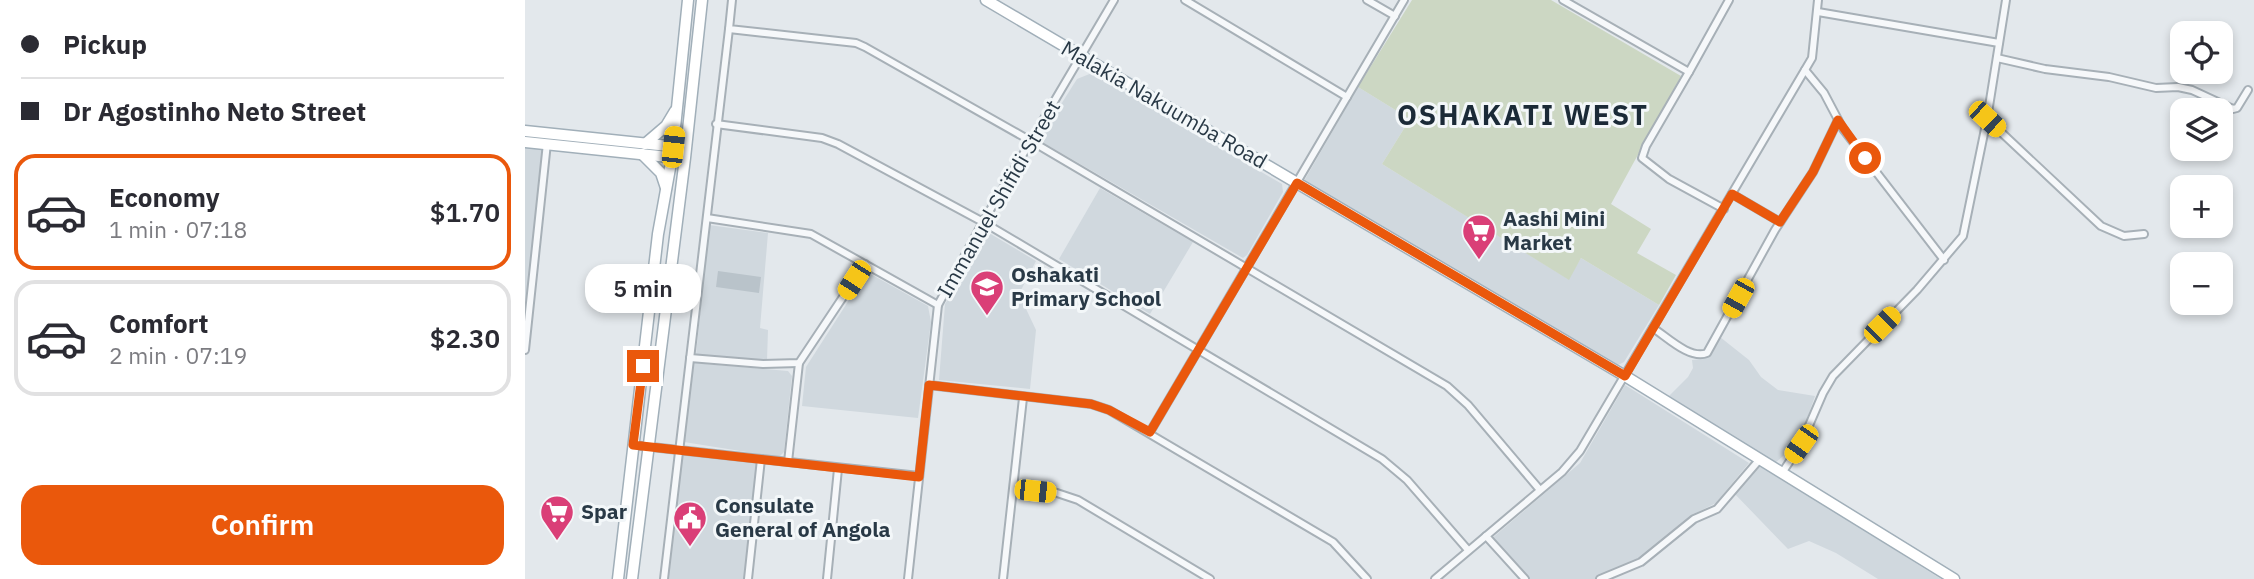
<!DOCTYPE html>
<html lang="en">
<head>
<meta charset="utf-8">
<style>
	:root { --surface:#fff; --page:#f7f7f7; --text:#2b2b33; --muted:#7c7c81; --line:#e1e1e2; --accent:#ea580c }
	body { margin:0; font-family:"IBM Plex Sans",sans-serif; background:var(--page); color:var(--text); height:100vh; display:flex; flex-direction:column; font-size:26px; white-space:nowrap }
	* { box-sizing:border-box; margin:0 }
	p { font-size:23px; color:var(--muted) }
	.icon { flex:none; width:38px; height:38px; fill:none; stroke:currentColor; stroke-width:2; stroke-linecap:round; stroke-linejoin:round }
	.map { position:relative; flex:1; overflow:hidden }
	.side { display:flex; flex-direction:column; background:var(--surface); width:525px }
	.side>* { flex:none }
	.banner { display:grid; align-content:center; height:154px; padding:0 21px; background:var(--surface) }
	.buttons { position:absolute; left:1645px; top:21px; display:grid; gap:14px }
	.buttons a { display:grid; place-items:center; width:63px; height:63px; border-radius:14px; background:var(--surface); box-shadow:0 4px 10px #0003; font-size:35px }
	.end { position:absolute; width:32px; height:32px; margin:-16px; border:9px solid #ea580c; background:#fff; box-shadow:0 0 0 4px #fff }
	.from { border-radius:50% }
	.bubble { position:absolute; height:49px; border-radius:21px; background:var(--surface); box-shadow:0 4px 10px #0003; font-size:23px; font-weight:600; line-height:49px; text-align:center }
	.car { position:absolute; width:21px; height:42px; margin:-21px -10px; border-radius:9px; box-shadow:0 0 5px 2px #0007; background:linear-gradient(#f5c518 24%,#345 0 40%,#f5c518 0 76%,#345 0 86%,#f5c518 0) }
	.banner b { display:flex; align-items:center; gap:24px; height:66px; font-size:26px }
	.banner b+b { border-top:2px solid var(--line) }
	.banner i { width:18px; height:18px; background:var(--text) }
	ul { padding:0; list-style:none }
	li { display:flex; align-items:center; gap:21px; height:116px; margin:0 14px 10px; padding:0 7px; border:4px solid var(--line); border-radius:21px }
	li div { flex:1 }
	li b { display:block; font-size:26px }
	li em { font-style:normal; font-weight:600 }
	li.on { border-color:var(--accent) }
	li>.icon { width:63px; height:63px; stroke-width:1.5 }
	.cta { display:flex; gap:14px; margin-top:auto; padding:14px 21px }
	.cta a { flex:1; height:80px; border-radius:21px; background:var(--accent); color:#fff; font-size:28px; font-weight:600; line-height:80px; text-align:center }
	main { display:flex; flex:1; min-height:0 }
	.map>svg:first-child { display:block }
</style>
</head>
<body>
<main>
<section class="side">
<div class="banner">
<b><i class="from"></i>Pickup</b>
<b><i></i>Dr Agostinho Neto Street</b>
</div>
<ul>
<li class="on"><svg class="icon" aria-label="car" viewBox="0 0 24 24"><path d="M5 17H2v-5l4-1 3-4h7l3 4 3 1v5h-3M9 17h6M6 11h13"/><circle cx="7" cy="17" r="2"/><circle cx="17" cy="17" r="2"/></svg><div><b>Economy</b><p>1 min · 07:18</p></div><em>$1.70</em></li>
<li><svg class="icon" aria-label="car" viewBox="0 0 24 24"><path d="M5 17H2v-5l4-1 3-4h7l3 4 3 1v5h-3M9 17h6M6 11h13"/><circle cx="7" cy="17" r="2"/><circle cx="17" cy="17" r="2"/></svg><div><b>Comfort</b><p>2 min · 07:19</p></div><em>$2.30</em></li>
</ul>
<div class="cta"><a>Confirm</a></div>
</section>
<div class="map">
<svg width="1729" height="579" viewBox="0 0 1729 579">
	<rect width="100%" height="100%" fill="#e3e8ec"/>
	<!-- built -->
	<g fill="#d0d8de">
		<polygon points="567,73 757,184 758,192 722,255 718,258 517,142 516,136 552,79"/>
		<polygon points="833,87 885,119 857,164 1043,279 1056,258 1134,305 1099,362 1093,365 779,181"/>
		<polygon points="0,142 22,145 0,350"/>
		<polygon points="575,188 668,242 625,314 534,259"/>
		<polygon points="184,225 243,233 235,328 243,330 242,360 171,355"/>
		<polygon points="464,233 511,261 494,294 511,330 505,389 414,380 420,304"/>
		<polygon points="342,272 403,306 406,322 393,418 277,406 281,367"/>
		<polygon points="1195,337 1224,360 1236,377 1253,390 1290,396 1274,442 1250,463 1144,396 1163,377 1168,368 1167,360 1179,359 1185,355"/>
		<polygon points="169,363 263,371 267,376 259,452 254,457 159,442"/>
		<polygon points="1100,385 1224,463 1191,503 1171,513 1098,571 1075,579 1000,579 965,540 1055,463"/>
		<polygon points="158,453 233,462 219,579 143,579"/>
		<polygon points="1231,464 1305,509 1416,579 1353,579 1311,553 1284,541 1263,549 1207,491"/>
	</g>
	<!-- green -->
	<polygon fill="#ccd7c3" points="887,0 1026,0 1156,76 1086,204 1126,229 1112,253 1151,275 1134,305 1056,258 1044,280 857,164 885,119 833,87"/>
	<!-- building -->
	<polygon fill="#b9c3ca" points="193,271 236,277 234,293 191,287"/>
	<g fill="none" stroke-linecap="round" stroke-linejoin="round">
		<!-- street casing -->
		<g stroke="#a7b0b7" stroke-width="10">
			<g id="street">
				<polyline points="207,0 204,29 331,43 340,47 506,141 922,386 943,405 1015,490"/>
				<polyline points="660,0 822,97"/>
				<polyline points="842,0 870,16"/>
				<polyline points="1038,0 1164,72 1204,0"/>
				<polyline points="1293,12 1474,43"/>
				<polyline points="1472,58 1520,69 1584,77 1631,88 1653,87 1667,90 1708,109 1712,108 1723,90"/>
				<polyline points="1280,70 1299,93 1318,129 1419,260"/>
				<polyline points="1164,72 1121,146 1117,158 1144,179 1199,209"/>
				<polyline points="1462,119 1576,226 1599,236 1619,234"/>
				<polyline points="191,124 297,138 313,144 458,222 857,459 882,480 943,550"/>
				<polyline points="1207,194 1255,222"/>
				<polyline points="182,218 286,234 413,305"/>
				<path d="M1128 328C1142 337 1165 360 1182 353L1250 230 1288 172 1313 120"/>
				<polyline points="0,350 22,143"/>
				<polyline points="165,358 238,364 274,363 340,264"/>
				<polyline points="404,385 566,404 584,410 808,542 842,579"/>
				<polyline points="625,432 879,0"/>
				<polyline points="108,445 236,459"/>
				<polyline points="263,462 274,363"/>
				<polyline points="1257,473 1276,444 1298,393 1308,376 1392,290 1438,236 1462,119 1481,0"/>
				<polyline points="489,488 532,493 553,500 685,579"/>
				<polyline points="961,536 1000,579"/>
				<polyline points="139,579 204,29"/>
				<polyline points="223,579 236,459 394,476"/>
				<polyline points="302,579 313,469"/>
				<polyline points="383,579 413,305 458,222 589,0"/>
				<polyline points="478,579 498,398"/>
				<polyline points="910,579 1037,472 1055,451 1287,58 1293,0"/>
				<polyline points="1075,579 1116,562 1169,519 1192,509 1235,459"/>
			</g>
		</g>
		<!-- primary casing -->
		<g stroke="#a1afb9" stroke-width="13">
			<g id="primary">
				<polyline points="461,0 1100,376 1429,579"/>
				<polyline points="0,131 153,147"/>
				<polyline points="0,142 153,158"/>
				<polyline points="120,144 141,126 150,111"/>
				<polyline points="117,154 136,173 141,188"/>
				<polyline points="93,579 133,234 147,157 163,0"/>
				<polyline points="107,579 160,158 177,0"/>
			</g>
		</g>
		<!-- street -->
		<use href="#street" stroke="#f6f8fa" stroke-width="6"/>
		<!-- primary -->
		<use href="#primary" stroke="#fff" stroke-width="10"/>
	</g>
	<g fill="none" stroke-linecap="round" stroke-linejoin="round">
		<!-- route -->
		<polyline stroke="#ea580c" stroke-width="9" points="118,366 108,445 394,477 404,385 566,404 584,410 625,432 772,183 1100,376 1207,194 1255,222 1288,172 1313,120 1340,158"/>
	</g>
	<!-- icons -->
	<defs>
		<g id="supermarket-pin" transform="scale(1.75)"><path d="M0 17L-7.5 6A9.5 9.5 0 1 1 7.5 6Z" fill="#da3f77" stroke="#f3f7f9"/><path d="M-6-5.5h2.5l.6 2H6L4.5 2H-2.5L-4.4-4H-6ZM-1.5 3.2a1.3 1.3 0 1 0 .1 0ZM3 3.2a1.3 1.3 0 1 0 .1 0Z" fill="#fff"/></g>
		<g id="school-pin" transform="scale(1.75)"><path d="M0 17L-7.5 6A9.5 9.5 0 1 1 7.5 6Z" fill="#da3f77" stroke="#f3f7f9"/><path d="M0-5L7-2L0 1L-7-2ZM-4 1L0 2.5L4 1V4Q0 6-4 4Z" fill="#fff"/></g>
		<g id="civic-pin" transform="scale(1.75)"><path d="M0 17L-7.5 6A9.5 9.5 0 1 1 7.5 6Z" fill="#da3f77" stroke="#f3f7f9"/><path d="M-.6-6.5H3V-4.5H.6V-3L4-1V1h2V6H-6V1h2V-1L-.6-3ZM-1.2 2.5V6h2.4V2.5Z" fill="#fff"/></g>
	</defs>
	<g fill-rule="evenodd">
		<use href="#supermarket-pin" x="954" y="231"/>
		<use href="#school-pin" x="462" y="287"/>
		<use href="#supermarket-pin" x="32" y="512"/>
		<use href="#civic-pin" x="165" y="518"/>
	</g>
	<g text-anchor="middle" stroke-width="6" stroke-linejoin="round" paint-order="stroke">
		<!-- street labels -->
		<g font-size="21" fill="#293946" stroke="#f3f7f9">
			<text transform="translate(639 105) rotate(30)" y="7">Malakia Nakuumba Road</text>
			<text transform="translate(474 199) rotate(-60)" y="7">Immanuel Shifidi Street</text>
		</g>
		<!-- poi labels -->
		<g font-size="21" font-weight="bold" fill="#293946" stroke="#f3f7f9" text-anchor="start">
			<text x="978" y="226">Aashi Mini<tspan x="978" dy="24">Market</tspan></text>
			<text x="486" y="282">Oshakati<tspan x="486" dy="24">Primary School</tspan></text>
			<text x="190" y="513">Consulate<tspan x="190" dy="24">General of Angola</tspan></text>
			<text x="56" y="519">Spar</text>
		</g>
		<!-- district labels -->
		<g font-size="28" font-weight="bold" letter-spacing="2" fill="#1b2a37" stroke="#f3f7f9">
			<text x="998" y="125">OSHAKATI WEST</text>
		</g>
	</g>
</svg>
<div class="buttons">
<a><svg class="icon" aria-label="locate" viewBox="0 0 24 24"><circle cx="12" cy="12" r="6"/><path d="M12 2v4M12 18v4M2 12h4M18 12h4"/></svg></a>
<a><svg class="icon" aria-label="layers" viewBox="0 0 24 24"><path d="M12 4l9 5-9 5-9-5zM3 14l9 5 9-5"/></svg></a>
<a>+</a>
<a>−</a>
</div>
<i class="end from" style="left:1340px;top:158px"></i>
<i class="end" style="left:118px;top:366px"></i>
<div class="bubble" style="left:60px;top:264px;width:116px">5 min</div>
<i class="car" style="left:1462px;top:119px;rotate:133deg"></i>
<i class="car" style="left:148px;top:147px;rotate:6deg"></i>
<i class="car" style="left:329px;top:280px;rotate:213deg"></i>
<i class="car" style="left:1213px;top:298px;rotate:209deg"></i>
<i class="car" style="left:1357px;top:325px;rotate:45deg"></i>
<i class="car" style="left:1276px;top:444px;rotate:215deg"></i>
<i class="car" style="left:510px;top:491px;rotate:96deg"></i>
</div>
</main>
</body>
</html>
